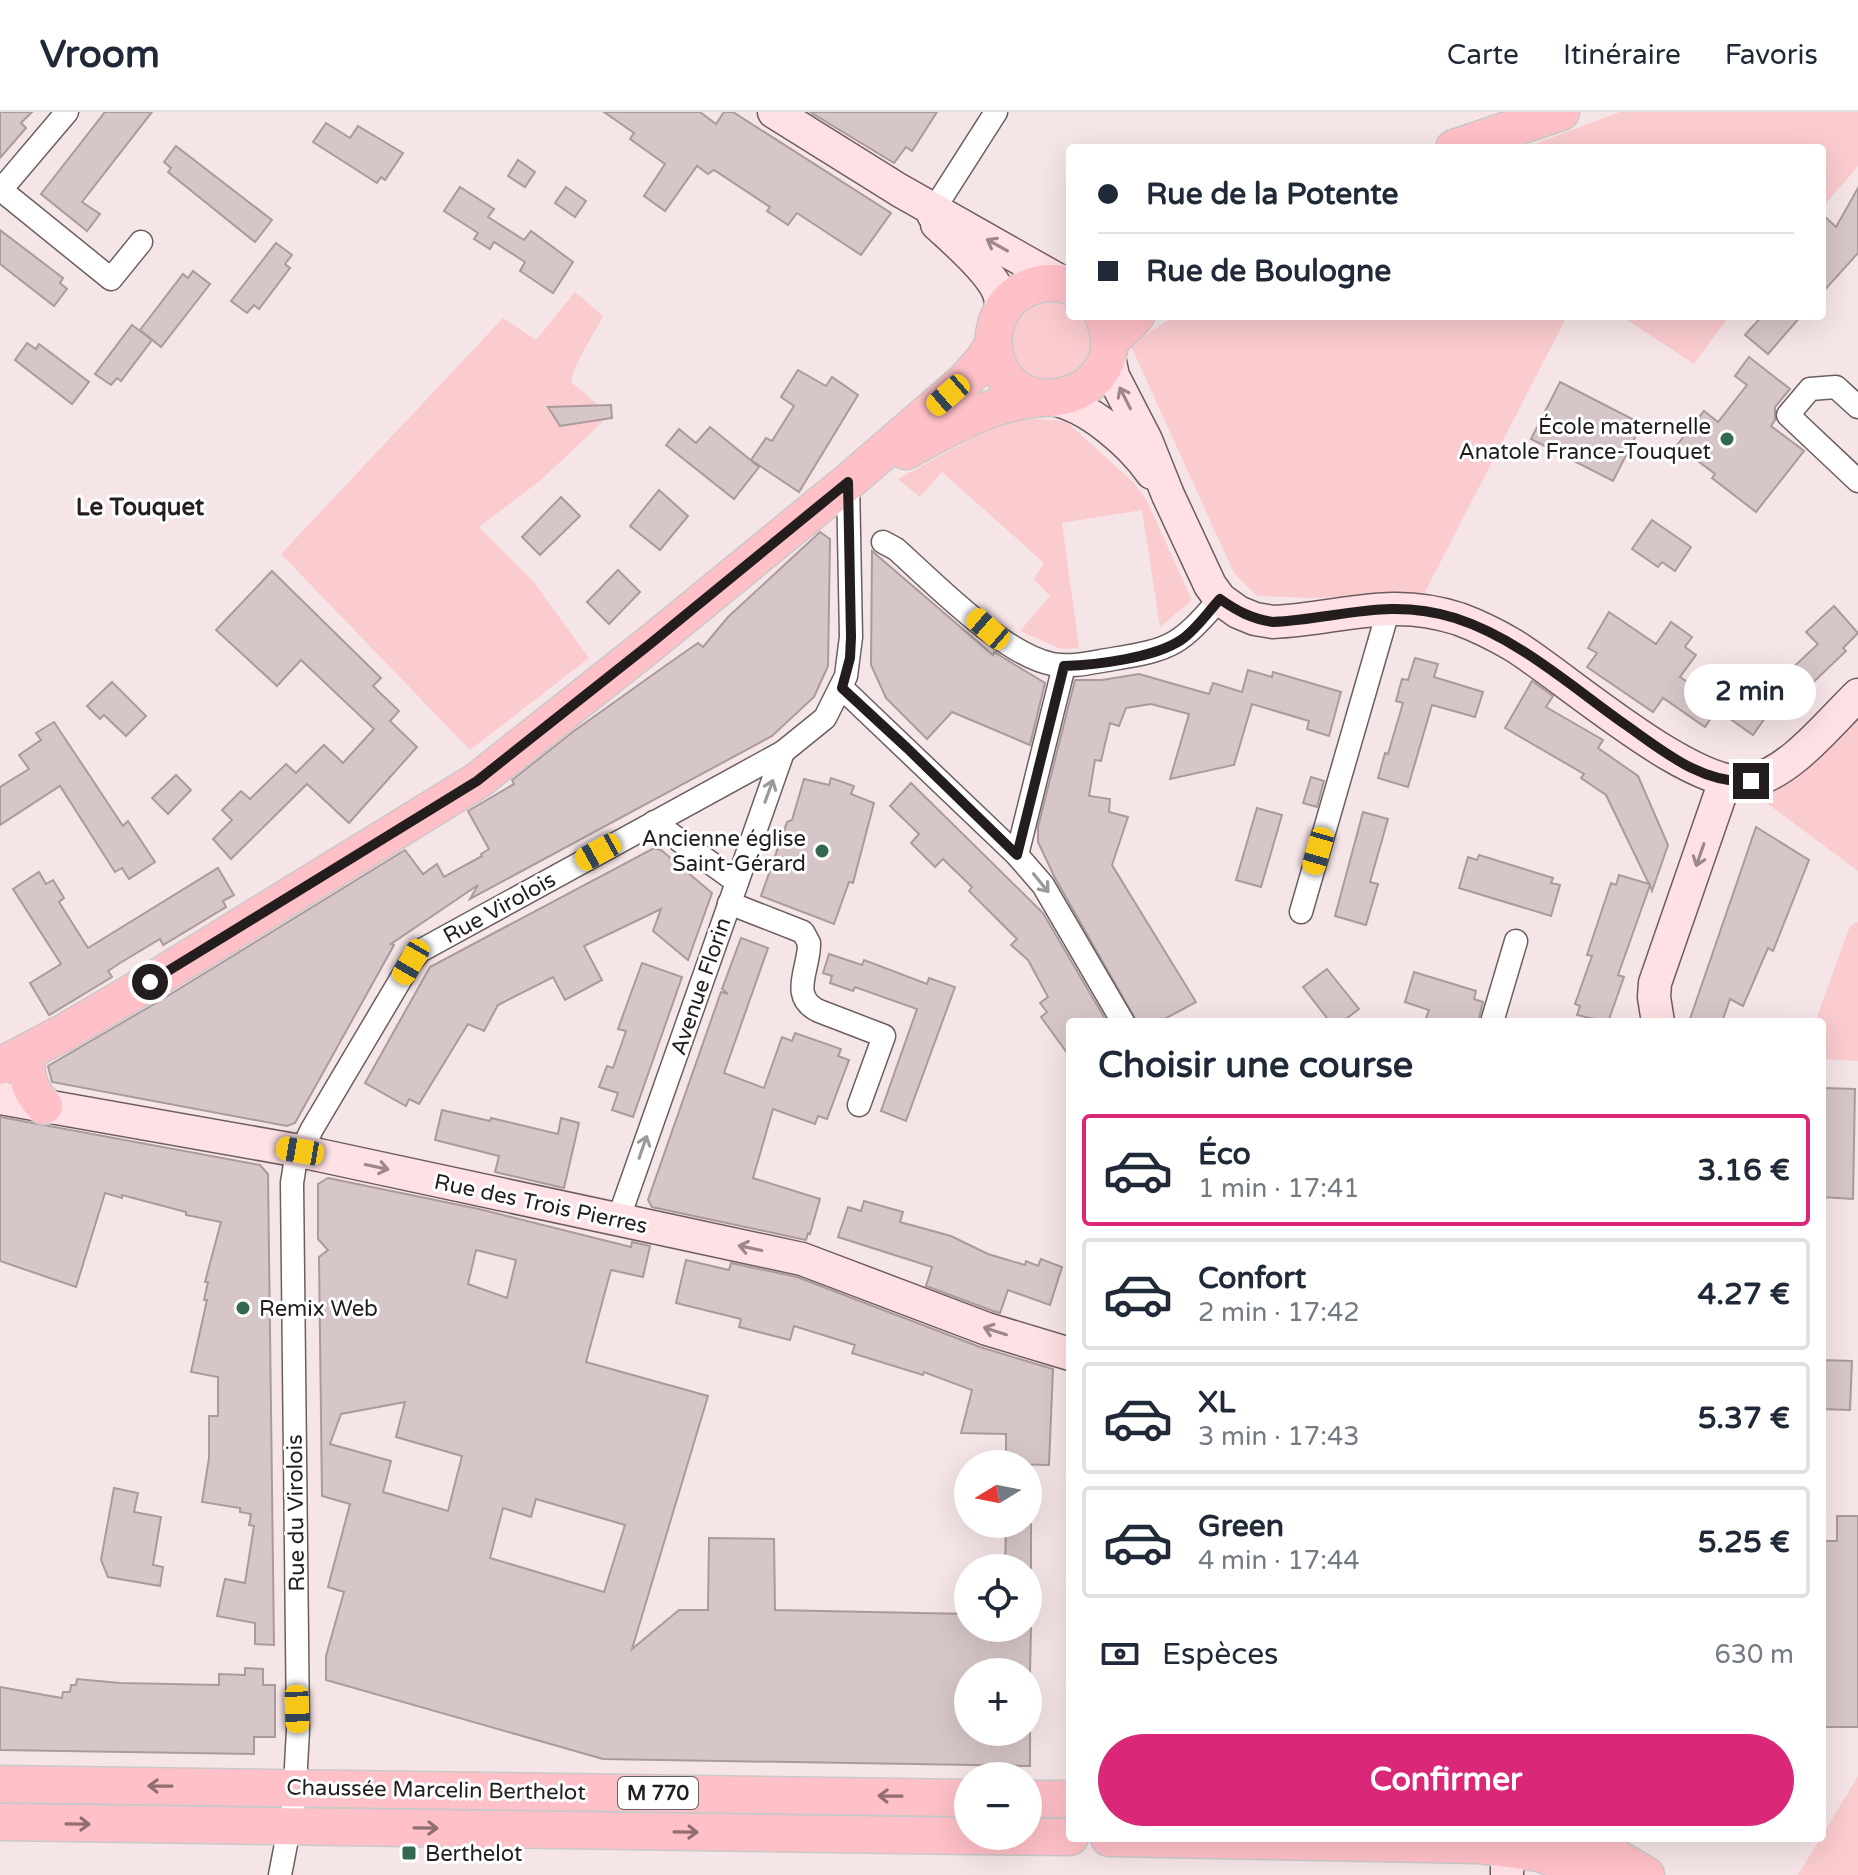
<!DOCTYPE html>
<html lang="fr">
<head>
<meta charset="utf-8">
<style>
	:root { --surface:#fff; --page:#f2f2f3; --text:#1f2937; --muted:#747a83; --line:#e0e1e3; --accent:#db2777 }
	body { margin:0; font-family:"Varela Round",sans-serif; background:var(--page); color:var(--text); height:100vh; display:flex; flex-direction:column; font-size:30px; white-space:nowrap }
	* { box-sizing:border-box; margin:0 }
	p { font-size:26px; color:var(--muted) }
	.icon { flex:none; width:44px; height:44px; fill:none; stroke:currentColor; stroke-width:2; stroke-linecap:round; stroke-linejoin:round }
	.map { position:relative; flex:1; overflow:hidden }
	.side { position:absolute; left:1066px; top:906px; width:760px; height:824px; display:flex; flex-direction:column; background:var(--surface); border-radius:8px; box-shadow:0 8px 32px #0002 }
	.side>* { flex:none }
	.top-card { position:absolute; left:1066px; top:32px; width:760px; height:176px; border-radius:8px; box-shadow:0 8px 32px #0002; display:grid; align-content:center; height:176px; padding:0 32px; background:var(--surface) }
	.needle { width:52px; rotate:260deg }
	.controls { position:absolute; left:954px; top:1338px; display:grid; gap:16px }
	.controls a { display:grid; place-items:center; width:88px; height:88px; border-radius:50%; background:var(--surface); box-shadow:0 8px 32px #0002; font-size:40px }
	.end { position:absolute; width:36px; height:36px; margin:-18px; border:10px solid #231d1d; background:#fff; box-shadow:0 0 0 4px #fff }
	.from { border-radius:50% }
	.bubble { position:absolute; height:56px; border-radius:28px; background:var(--surface); box-shadow:0 8px 32px #0002; font-size:26px; font-weight:700; line-height:56px; text-align:center }
	.car { position:absolute; width:24px; height:48px; margin:-24px -12px; border-radius:10px; box-shadow:0 0 6px 2px #0007; background:linear-gradient(#f5c518 24%,#345 0 40%,#f5c518 0 76%,#345 0 86%,#f5c518 0) }
	.top-card b { display:flex; align-items:center; gap:28px; height:76px; font-size:30px }
	.top-card b+b { border-top:2px solid var(--line) }
	.top-card i { width:20px; height:20px; background:var(--text) }
	ul { padding:0; list-style:none }
	li { display:flex; align-items:center; gap:24px; height:112px; margin:0 16px 12px; padding:0 16px; border:4px solid var(--line); border-radius:8px }
	li div { flex:1 }
	li b { display:block; font-size:30px }
	li em { font-style:normal; font-weight:700 }
	li.current { border-color:var(--accent) }
	li>.icon { width:72px; height:72px; stroke-width:1.5 }
	h2 { padding:0 32px; font-size:36px; line-height:96px }
	.pay { display:flex; align-items:center; gap:20px; height:88px; padding:0 32px; font-size:30px }
	.pay p { margin-inline-start:auto }
	.primary-button { display:flex; gap:16px; margin-top:auto; padding:16px 32px }
	.primary-button a { flex:1; height:92px; border-radius:48px; background:var(--accent); color:#fff; font-size:32px; font-weight:700; line-height:92px; text-align:center }
	header { display:flex; align-items:center; gap:48px; box-sizing:border-box; height:112px; padding:0 40px; background:var(--surface); border-bottom:2px solid var(--line) }
	header strong { font-size:38px }
	nav { display:flex; gap:44px; margin-inline-start:auto; font-size:28px }
	.map>svg:first-child { display:block }
</style>
</head>
<body>
<header>
<strong>Vroom</strong>
<nav><a>Carte</a><a>Itinéraire</a><a>Favoris</a></nav>
</header>
<div class="map">
<svg width="1858" height="1763" viewBox="0 0 1858 1763">
	<rect width="100%" height="100%" fill="#f6e5e7"/>
	<!-- green -->
	<g fill="#facbcf">
		<polygon points="1620,0 1858,0 1858,54 1822,96 1822,36 1524,36"/>
		<polygon points="575,180 603,204 575,255 571,270 610,303 542,367 479,415 532,468 589,546 470,638 281,442 503,206 536,228"/>
		<path d="M1043 187 1070 192V204H1084C1113 253 1047 291 1019 256 1013 249 1011 234 1008 226L1022 197Z"/>
		<polygon points="1175,204 1567,204 1424,482 1314,486 1257,484 1234,461 1130,232"/>
		<polygon points="1621,204 1729,204 1694,252"/>
		<polygon points="1010,305 1066,309 1134,371 1146,387 1192,488 1160,515 1142,398 1062,411 1079,536 1061,537 1020,519 1050,484 1034,467 1044,451 942,360 920,385 898,367"/>
		<polygon points="1858,597 1858,759 1764,689"/>
		<polygon points="1858,810 1858,949 1822,947 1822,910 1815,910 1850,814"/>
		<polygon points="1858,1664 1858,1763 1798,1763"/>
	</g>
	<!-- building -->
	<g fill="#d7c6c8" stroke="#aa9a9b" stroke-width="2" fill-rule="evenodd">
		<polygon points="0,0 32,0 21,11 26,16 0,46"/>
		<polygon points="105,0 152,0 82,90 100,102 87,119 41,82"/>
		<polygon points="604,0 700,0 716,12 724,0 733,0 891,101 861,143 797,101 788,113 767,99 770,95 714,58 708,62 697,54 665,99 644,84 665,52 630,27 634,21"/>
		<polygon points="810,0 937,0 912,39 906,35 894,51"/>
		<polygon points="326,11 350,26 358,14 403,41 385,68 381,65 377,71 313,30"/>
		<polygon points="176,34 272,108 255,130 168,60 171,56 164,50"/>
		<polygon points="518,48 535,60 525,75 508,64"/>
		<polygon points="460,75 494,97 488,105 524,128 531,119 573,150 553,181 520,159 525,150 494,130 490,137 474,127 478,121 444,99"/>
		<polygon points="566,75 586,89 575,105 555,91"/>
		<polygon points="1858,76 1858,141 1822,181 1822,102 1836,115"/>
		<polygon points="0,118 63,166 60,171 67,177 54,194 0,152"/>
		<polygon points="276,131 292,143 285,152 290,156 259,197 254,193 247,201 231,189"/>
		<polygon points="193,159 210,172 161,235 140,218 183,162 188,166"/>
		<polygon points="1762,204 1801,204 1768,242 1745,223"/>
		<polygon points="132,213 152,228 121,269 117,266 111,273 95,262"/>
		<polygon points="27,231 36,237 39,232 89,270 72,292 15,248"/>
		<polygon points="1749,245 1790,277 1775,295 1775,308 1771,314 1804,339 1756,400 1712,366 1715,362 1677,333 1704,299 1718,310 1747,273 1735,264"/>
		<polygon points="798,258 826,274 832,265 858,283 799,380 751,348 766,326 772,329 794,294 781,285"/>
		<polygon points="1560,270 1642,312 1613,369 1531,327"/>
		<polygon points="611,293 612,306 560,314 548,295"/>
		<polygon points="710,315 759,355 734,387 666,333 679,317 696,331"/>
		<polygon points="659,378 688,404 660,438 630,414"/>
		<polygon points="561,385 580,404 540,443 522,425"/>
		<polygon points="1652,408 1691,435 1675,459 1662,450 1658,455 1632,437"/>
		<polygon points="820,420 830,427 828,554 814,585 772,624 470,787 478,773 391,832 394,833 295,1011 287,1014 52,970 48,954 161,888 405,738 423,762 437,752 444,765 482,744 481,742 489,737 468,699 514,672 512,668 574,619 665,554 698,531 703,535 728,505"/>
		<polygon points="872,439 993,543 994,540 1045,571 1030,633 952,600 927,627 886,586 871,553"/>
		<polygon points="618,458 640,480 609,512 587,490"/>
		<polygon points="272,459 381,566 373,574 399,599 390,609 417,635 349,711 307,672 231,747 213,727 232,708 222,698 241,679 250,687 286,652 296,661 324,633 343,651 374,617 301,548 277,574 216,518"/>
		<polygon points="1834,494 1858,521 1843,536 1846,539 1780,602 1772,596 1753,623 1719,599 1738,572 1747,579 1755,568 1769,578 1818,532 1806,520"/>
		<polygon points="1609,500 1656,532 1671,510 1692,525 1685,535 1696,543 1680,565 1692,573 1690,576 1718,596 1705,615 1663,586 1653,600 1587,555 1597,541 1588,536"/>
		<polygon points="1415,546 1438,552 1434,565 1483,580 1475,605 1432,593 1408,675 1378,666 1385,641 1388,642 1403,591 1396,589 1402,567 1408,568"/>
		<polygon points="1248,558 1272,565 1273,560 1341,580 1329,624 1307,617 1309,609 1252,592 1234,653 1170,667 1189,602 1151,592 1126,596 1119,614 1110,611 1101,649 1095,648 1089,684 1110,687 1109,700 1128,705 1112,753 1196,890 1159,910 1137,910 1055,766 1038,730 1038,715 1075,568 1102,568 1139,562 1209,582 1213,571 1242,580"/>
		<polygon points="1532,569 1553,584 1546,595 1603,628 1598,636 1638,664 1668,733 1652,779 1650,773 1618,863 1624,865 1608,910 1577,903 1580,894 1575,892 1592,844 1587,843 1611,771 1616,773 1619,763 1649,772 1606,683 1581,666 1584,662 1505,616"/>
		<polygon points="112,570 146,604 126,624 104,603 100,607 87,594"/>
		<polygon points="54,610 123,714 128,709 155,750 129,767 122,756 115,760 60,674 0,713 0,675 29,657 19,643 41,628 36,621"/>
		<polygon points="176,663 191,678 168,702 152,686"/>
		<polygon points="1311,665 1324,669 1317,695 1303,691"/>
		<polygon points="831,666 854,674 851,682 874,691 853,771 849,770 834,812 761,784 787,710 792,708 804,667 829,673"/>
		<polygon points="911,671 1043,801 1107,910 1070,910 1070,945 1041,905 1047,900 1040,891 1048,885 1028,848 1011,833 1017,827 969,779 972,775 943,747 935,755 911,731 919,722 890,694"/>
		<polygon points="1257,696 1282,703 1261,775 1236,768"/>
		<polygon points="1363,700 1388,707 1370,770 1378,772 1366,813 1335,804"/>
		<polygon points="1756,715 1809,748 1773,839 1768,836 1743,894 1730,887 1722,910 1689,910"/>
		<polygon points="654,736 661,738 712,781 688,848 653,819 661,797 584,834 602,868 565,888 553,865 498,893 484,919 468,912 419,992 409,987 406,994 365,971 430,855"/>
		<polygon points="1479,743 1553,766 1551,771 1560,773 1551,804 1459,776 1468,745 1477,748"/>
		<polygon points="218,756 234,783 223,789 226,795 163,833 160,827 120,851 108,859 112,865 49,903 30,871 61,852 13,777 39,760 46,772 53,768 64,786 59,790 88,836"/>
		<polygon points="741,826 768,836 724,961 764,976 782,925 792,929 795,921 841,937 838,944 849,948 827,1007 818,1004 815,1012 773,997 753,1066 820,1087 810,1122 808,1121 806,1128 652,1095 648,1088 721,880 728,882 722,877"/>
		<polygon points="829,842 862,853 864,848 927,872 929,866 955,875 906,1009 881,999 917,897 855,875 853,879 830,871 832,864 823,861"/>
		<polygon points="642,851 682,865 633,1005 612,998 618,981 599,975 607,954 613,956 626,919 618,917"/>
		<polygon points="1327,857 1359,897 1342,910 1330,910 1303,875"/>
		<polygon points="1414,860 1476,879 1474,887 1483,890 1478,910 1440,910 1426,906 1429,898 1405,890"/>
		<polygon points="1824,976 1855,977 1853,1087 1822,1085"/>
		<polygon points="442,998 490,1009 491,1006 558,1022 561,1006 579,1011 564,1076 495,1060 499,1044 435,1028"/>
		<polygon points="0,1005 260,1053 268,1062 274,1533 255,1532 255,1511 217,1504 225,1467 245,1471 254,1414 249,1413 251,1402 240,1400 240,1396 202,1390 209,1346 209,1304 218,1304 218,1265 191,1260 207,1188 204,1188 208,1170 205,1170 221,1110 186,1103 186,1100 122,1083 122,1086 105,1081 76,1175 0,1149"/>
		<path d="M328 1066 479 1097 631 1135 632 1130 650 1134 643 1165 611 1158 586 1250 708 1284 632 1537 679 1498H708L709 1426 774 1427 775 1498 968 1502V1516H1031L1030 1560H968V1620H1030V1654L603 1647 326 1568V1544L344 1480 328 1475 350 1392 322 1384 319 1145 328 1138 318 1127V1072ZM476 1138 516 1148 507 1186 468 1172ZM405 1290 396 1325 462 1344 448 1399 383 1380 391 1349 330 1332 341 1302ZM536 1387 625 1413 604 1480 490 1446 503 1396 531 1405Z"/>
		<polygon points="864,1089 903,1100 900,1110 951,1124 988,1142 1025,1153 1026,1149 1038,1154 1041,1147 1062,1155 1050,1193 1008,1178 1000,1201 993,1199 926,1174 932,1155 838,1125 848,1095 861,1099"/>
		<polygon points="686,1148 729,1158 731,1151 797,1165 980,1235 1053,1257 1049,1353 1006,1352 1006,1322 961,1321 972,1278 924,1260 923,1263 852,1241 855,1233 794,1214 790,1228 739,1215 741,1207 676,1191"/>
		<polygon points="1822,1248 1852,1249 1850,1298 1822,1297"/>
		<polygon points="114,1376 138,1381 134,1400 161,1405 153,1453 163,1455 160,1474 108,1465 101,1448"/>
		<polygon points="1837,1404 1858,1404 1858,1615 1822,1615 1822,1429 1837,1429"/>
		<polygon points="1006,1412 1031,1412 1031,1456 1005,1456"/>
		<polygon points="245,1556 263,1557 263,1573 275,1573 275,1625 254,1625 254,1642 0,1638 0,1575 62,1586 63,1580 70,1580 71,1573 76,1573 77,1567 120,1571 219,1573 219,1562 245,1563"/>
	</g>
	<g fill="none" stroke-linecap="round" stroke-linejoin="round">
		<!-- street casing -->
		<g stroke="#6c5e5f" stroke-width="25">
			<g id="street">
				<polyline points="1,78 111,167 141,130"/>
				<polyline points="0,79 67,0"/>
				<polyline points="929,105 996,0"/>
				<polyline points="1858,295 1836,275 1810,277 1788,303 1858,369"/>
				<path d="M883 430 896 437C934 471 1004 543 1052 552 1072 556 1093 550 1113 547 1174 537 1179 533 1220 487"/>
				<polyline points="842,576 1017,743 1043,773 1123,910"/>
				<polyline points="654,710 737,770"/>
				<polyline points="1017,743 1064,554"/>
				<path d="M729 791 803 820 809 831C810 856 788 885 819 899L884 924 859 993"/>
				<polyline points="1301,800 1389,496"/>
				<polyline points="1492,910 1516,829"/>
				<polyline points="618,1108 783,640"/>
				<polyline points="280,1763 294,1691 298,1618 292,1071 295,1052 312,1017 411,850 420,839 783,640 825,606 846,564 851,525 848,370"/>
			</g>
		</g>
		<!-- secondary casing -->
		<g stroke="#6c5e5f" stroke-width="35">
			<g id="secondary">
				<polyline points="774,0 899,78 1065,172"/>
				<path d="M937 112C954 128 995 162 1000 185 1002 191 1000 198 999 204"/>
				<path d="M1108 240 1113 264 1146 328 1168 383 1210 473 1220 487 1238 500 1255 507 1273 510C1340 507 1390 484 1459 507 1478 514 1496 523 1513 533 1564 564 1696 682 1751 669 1791 660 1829 611 1858 583"/>
				<path d="M1053 287C1089 295 1130 330 1152 361"/>
				<polyline points="1658,910 1654,885 1655,871 1725,669"/>
				<polyline points="0,986 300,1039 802,1147 987,1217 1070,1242"/>
				<polyline points="1507,1763 1507,1726"/>
			</g>
		</g>
		<!-- primary casing -->
		<g stroke="#cac9c9" stroke-width="39">
			<g id="primary">
				<polyline points="1454,36 1561,0"/>
				<path d="M1070 174C1047 167 1024 173 1008 190 997 203 992 220 994 237 1006 322 1139 286 1103 204"/>
				<polyline points="1109,230 1136,204"/>
				<path d="M906 339C950 315 992 289 1043 286"/>
				<path d="M27 940C25 963 28 977 44 994"/>
				<polyline points="0,954 63,921 150,870 477,669 650,532 848,370 965,269 984,247 993,233"/>
				<polyline points="0,1672 968,1686"/>
				<polyline points="1028,1687 1070,1687"/>
				<polyline points="0,1710 968,1724"/>
				<polyline points="973,1724 1070,1725"/>
				<polyline points="1109,1726 1478,1733 1539,1741 1604,1763"/>
				<polyline points="1583,1726 1646,1763"/>
			</g>
		</g>
		<!-- street -->
		<use href="#street" stroke="#fff" stroke-width="22"/>
		<!-- secondary -->
		<use href="#secondary" stroke="#ffe0e4" stroke-width="32"/>
		<!-- primary -->
		<use href="#primary" stroke="#ffc0c8" stroke-width="36"/>
	</g>
	<!-- one-way arrows -->
	<defs><path id="oneway-shaft" d="M-6 0H5M1.5-3L5.5 0L1.5 3" fill="none" stroke-width="1.6" stroke-linecap="round" stroke-linejoin="round" transform="scale(2)"/></defs>
	<g stroke="#9c888a">
		<use href="#oneway-shaft" transform="translate(997 133) rotate(-151)"/>
		<use href="#oneway-shaft" transform="translate(1125 286) rotate(-117)"/>
		<use href="#oneway-shaft" transform="translate(1700 743) rotate(109)"/>
		<use href="#oneway-shaft" transform="translate(377 1055) rotate(12)"/>
		<use href="#oneway-shaft" transform="translate(750 1136) rotate(-168)"/>
		<use href="#oneway-shaft" transform="translate(995 1219) rotate(-162)"/>
	</g>
	<g stroke="#9c9999">
		<use href="#oneway-shaft" transform="translate(769 679) rotate(-70)"/>
		<use href="#oneway-shaft" transform="translate(1041 771) rotate(51)"/>
		<use href="#oneway-shaft" transform="translate(643 1035) rotate(-71)"/>
	</g>
	<g stroke="#916e72">
		<use href="#oneway-shaft" transform="translate(160 1674) rotate(-179)"/>
		<use href="#oneway-shaft" transform="translate(890 1684) rotate(-179)"/>
		<use href="#oneway-shaft" transform="translate(78 1712) rotate(1)"/>
		<use href="#oneway-shaft" transform="translate(426 1716) rotate(1)"/>
		<use href="#oneway-shaft" transform="translate(686 1720) rotate(1)"/>
	</g>
	<g fill="none" stroke-linecap="round" stroke-linejoin="round">
		<!-- route -->
		<path stroke="#231d1d" stroke-width="10" d="M150 870 477 669 650 532 848 370 851 525 850 546 842 576 907 636 1017 743 1064 554C1096 553 1154 546 1181 528 1196 518 1208 500 1220 487 1237 499 1252 507 1273 510 1339 507 1387 485 1455 506 1518 526 1572 575 1626 613 1663 639 1703 673 1751 669"/>
	</g>
	<!-- markers -->
	<g fill="#31684f" stroke="#fff" stroke-width="3">
		<circle cx="1727" cy="327" r="8"/>
		<circle cx="822" cy="739" r="8"/>
		<circle cx="243" cy="1196" r="8"/>
		<rect x="401" y="1733" width="16" height="16" rx="4"/>
	</g>
	<g text-anchor="middle" stroke-width="6" stroke-linejoin="round" paint-order="stroke">
		<!-- shield labels -->
		<rect fill="#fff" stroke="#656161" stroke-width="2" x="618" y="1665" width="80" height="32" rx="6"/>
		<g font-size="20" font-weight="bold" fill="#231d1d">
			<text x="658" y="1688">M 770</text>
		</g>
		<!-- poi labels -->
		<g font-size="22" fill="#231d1d" stroke="#fff" text-anchor="end">
			<text x="1711" y="322">École maternelle<tspan x="1711" dy="25">Anatole France-Touquet</tspan></text>
			<text x="806" y="734">Ancienne église<tspan x="806" dy="25">Saint-Gérard</tspan></text>
			<text x="259" y="1204" text-anchor="start">Remix Web</text>
			<text x="425" y="1749" text-anchor="start">Berthelot</text>
		</g>
		<!-- street labels -->
		<g font-size="22" fill="#231d1d" stroke="#fff">
			<text transform="translate(499 795) rotate(-29)" y="8">Rue Virolois</text>
			<text transform="translate(700 874) rotate(-71)" y="8">Avenue Florin</text>
			<text transform="translate(541 1091) rotate(12)" y="8">Rue des Trois Pierres</text>
			<text transform="translate(295 1401) rotate(-91)" y="8">Rue du Virolois</text>
			<text transform="translate(436 1677) rotate(1)" y="8">Chaussée Marcelin Berthelot</text>
		</g>
		<!-- neighbourhood labels -->
		<g font-size="24" font-weight="bold" fill="#231d1d" stroke="#fff">
			<text x="140" y="403">Le Touquet</text>
		</g>
	</g>
</svg>
<div class="controls">
<a><svg class="needle" viewBox="-14 -14 28 28"><path d="M0-13l5 13h-10z" fill="#e53935"/><path d="M0 13l5-13h-10z" fill="#747a83"/></svg></a>
<a><svg class="icon" aria-label="locate" viewBox="0 0 24 24"><circle cx="12" cy="12" r="6"/><path d="M12 2v4M12 18v4M2 12h4M18 12h4"/></svg></a>
<a>+</a>
<a>−</a>
</div>
<i class="end from" style="left:150px;top:870px"></i>
<i class="end" style="left:1751px;top:669px"></i>
<div class="bubble" style="left:1684px;top:552px;width:132px">2 min</div>
<i class="car" style="left:948px;top:283px;rotate:229deg"></i>
<i class="car" style="left:988px;top:517px;rotate:311deg"></i>
<i class="car" style="left:1318px;top:739px;rotate:196deg"></i>
<i class="car" style="left:598px;top:740px;rotate:241deg"></i>
<i class="car" style="left:411px;top:850px;rotate:210deg"></i>
<i class="car" style="left:300px;top:1039px;rotate:280deg"></i>
<i class="car" style="left:297px;top:1597px;rotate:178deg"></i>
<div class="top-card">
<b><i class="from"></i>Rue de la Potente</b>
<b><i></i>Rue de Boulogne</b>
</div>
<section class="side">
<h2>Choisir une course</h2>
<ul>
<li class="current"><svg class="icon" aria-label="car" viewBox="0 0 24 24"><path d="M5 17H2v-5l4-1 3-4h7l3 4 3 1v5h-3M9 17h6M6 11h13"/><circle cx="7" cy="17" r="2"/><circle cx="17" cy="17" r="2"/></svg><div><b>Éco</b><p>1 min · 17:41</p></div><em>3.16 €</em></li>
<li><svg class="icon" aria-label="car" viewBox="0 0 24 24"><path d="M5 17H2v-5l4-1 3-4h7l3 4 3 1v5h-3M9 17h6M6 11h13"/><circle cx="7" cy="17" r="2"/><circle cx="17" cy="17" r="2"/></svg><div><b>Confort</b><p>2 min · 17:42</p></div><em>4.27 €</em></li>
<li><svg class="icon" aria-label="car" viewBox="0 0 24 24"><path d="M5 17H2v-5l4-1 3-4h7l3 4 3 1v5h-3M9 17h6M6 11h13"/><circle cx="7" cy="17" r="2"/><circle cx="17" cy="17" r="2"/></svg><div><b>XL</b><p>3 min · 17:43</p></div><em>5.37 €</em></li>
<li><svg class="icon" aria-label="car" viewBox="0 0 24 24"><path d="M5 17H2v-5l4-1 3-4h7l3 4 3 1v5h-3M9 17h6M6 11h13"/><circle cx="7" cy="17" r="2"/><circle cx="17" cy="17" r="2"/></svg><div><b>Green</b><p>4 min · 17:44</p></div><em>5.25 €</em></li>
</ul>
<div class="pay"><svg class="icon" aria-label="cash" viewBox="0 0 24 24"><path d="M3 7h18v10H3z"/><circle cx="12" cy="12" r="2"/></svg>Espèces<p>630 m</p></div>
<div class="primary-button"><a>Confirmer</a></div>
</section>
</div>
</body>
</html>
